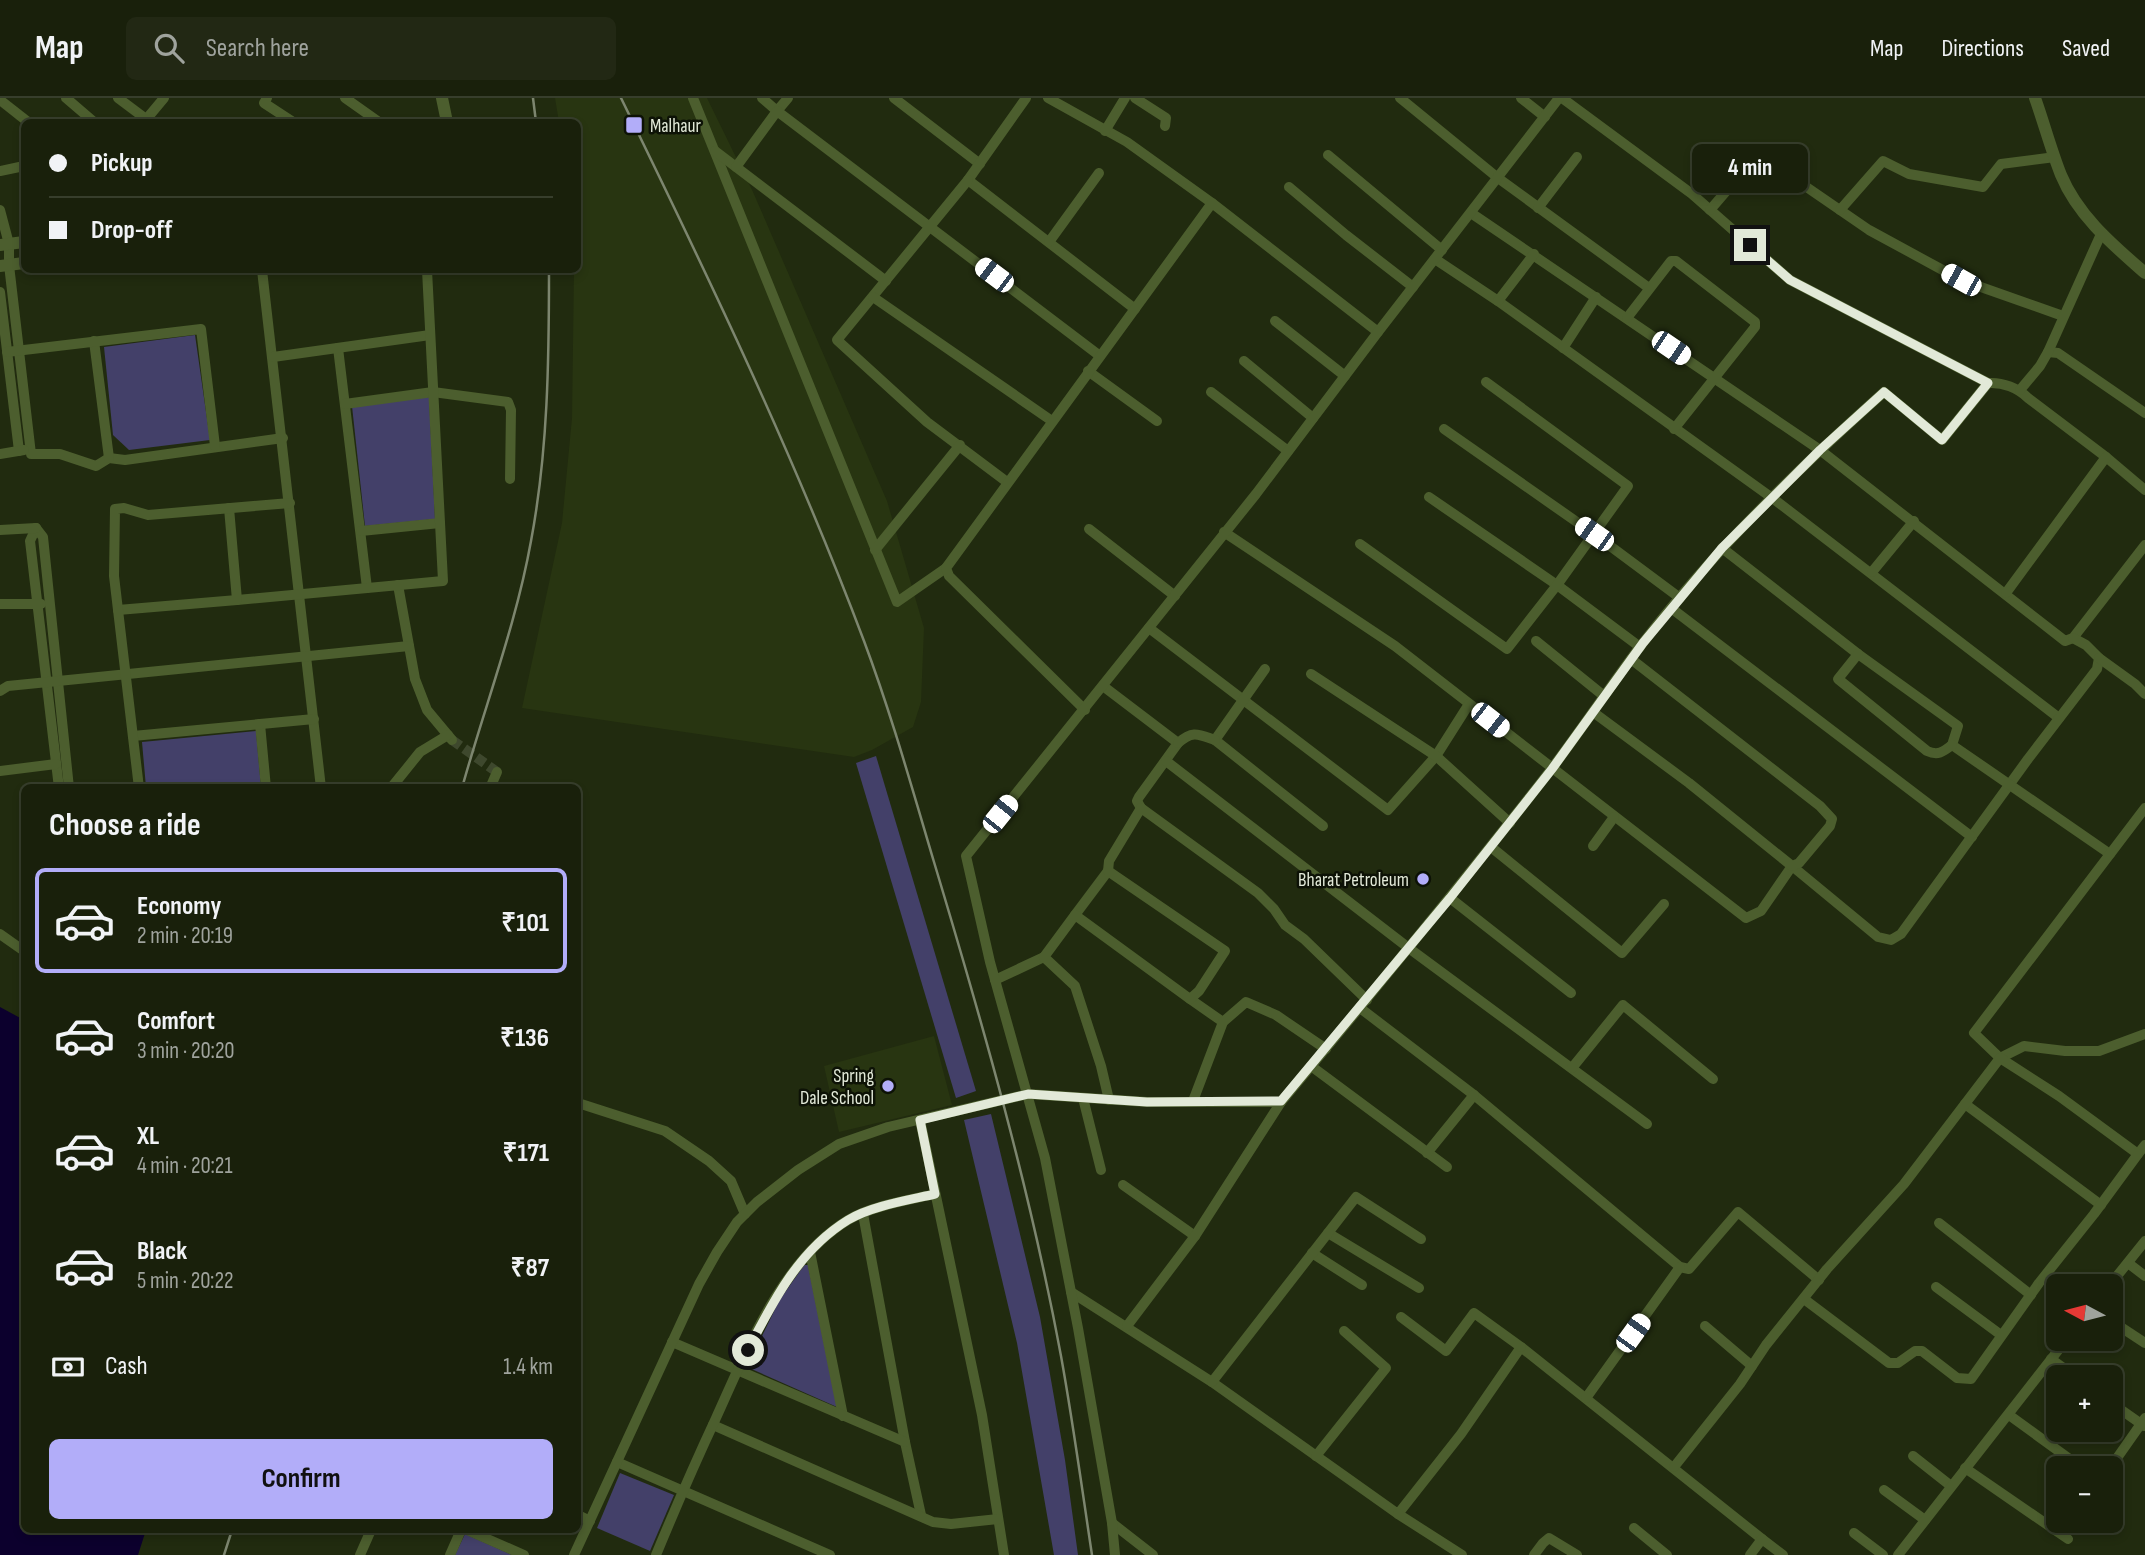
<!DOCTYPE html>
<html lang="en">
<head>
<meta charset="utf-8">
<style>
	:root { --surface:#19200b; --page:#222814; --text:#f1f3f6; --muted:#9fa39d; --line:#373e2c; --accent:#b2adf9 }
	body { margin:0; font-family:"Sofia Sans Condensed",sans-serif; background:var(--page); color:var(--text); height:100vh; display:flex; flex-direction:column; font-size:26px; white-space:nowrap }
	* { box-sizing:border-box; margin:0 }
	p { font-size:23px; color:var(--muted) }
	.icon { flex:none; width:38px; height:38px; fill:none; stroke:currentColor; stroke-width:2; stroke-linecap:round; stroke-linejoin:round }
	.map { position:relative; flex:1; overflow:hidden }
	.drawer { position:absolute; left:21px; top:686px; width:560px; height:749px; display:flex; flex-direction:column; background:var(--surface); border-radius:10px; box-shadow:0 4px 10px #0003,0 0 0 2px var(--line) }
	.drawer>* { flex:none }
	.hud { position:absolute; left:21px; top:21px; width:560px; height:154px; border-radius:10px; box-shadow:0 4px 10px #0003,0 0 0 2px var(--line); display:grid; align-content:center; height:154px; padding:0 28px; background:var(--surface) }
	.needle { width:46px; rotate:277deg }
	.tools { position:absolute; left:2046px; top:1176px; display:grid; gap:14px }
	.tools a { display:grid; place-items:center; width:77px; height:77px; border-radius:10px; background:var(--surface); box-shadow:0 4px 10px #0003,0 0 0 2px var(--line); font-size:35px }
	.end { position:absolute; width:32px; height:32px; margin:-16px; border:9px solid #e2e9d8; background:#111; box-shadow:0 0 0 4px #111 }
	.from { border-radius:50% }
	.bubble { position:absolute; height:49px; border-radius:10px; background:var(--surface); box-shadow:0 4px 10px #0003,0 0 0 2px var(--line); font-size:23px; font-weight:700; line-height:49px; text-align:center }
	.car { position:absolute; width:21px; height:42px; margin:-21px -10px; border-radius:9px; box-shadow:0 0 5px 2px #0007; background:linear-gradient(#fff 24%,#345 0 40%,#fff 0 76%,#345 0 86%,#fff 0) }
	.hud b { display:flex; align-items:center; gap:24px; height:66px; font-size:26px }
	.hud b+b { border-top:2px solid var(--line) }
	.hud i { width:18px; height:18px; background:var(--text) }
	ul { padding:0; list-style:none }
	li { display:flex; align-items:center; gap:21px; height:105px; margin:0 14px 10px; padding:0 14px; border:4px solid transparent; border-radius:10px }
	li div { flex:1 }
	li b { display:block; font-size:26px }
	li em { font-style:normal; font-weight:700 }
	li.selected { border-color:var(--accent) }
	li>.icon { width:63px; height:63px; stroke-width:1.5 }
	h2 { padding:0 28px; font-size:32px; line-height:84px }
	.pay { display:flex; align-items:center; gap:18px; height:77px; padding:0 28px; font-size:26px }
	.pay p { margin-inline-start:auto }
	.cta { display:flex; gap:14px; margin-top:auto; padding:14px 28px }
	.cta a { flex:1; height:80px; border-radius:10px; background:var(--accent); color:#111; font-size:28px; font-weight:700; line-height:80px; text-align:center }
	header { display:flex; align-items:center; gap:42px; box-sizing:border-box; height:98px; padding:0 35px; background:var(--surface); border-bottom:2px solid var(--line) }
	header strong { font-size:33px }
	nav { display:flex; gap:38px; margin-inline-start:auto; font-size:24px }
	.search { width:490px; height:63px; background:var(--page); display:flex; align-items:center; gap:18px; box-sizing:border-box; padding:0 24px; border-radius:10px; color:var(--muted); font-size:26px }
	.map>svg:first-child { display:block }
</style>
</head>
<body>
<header>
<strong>Map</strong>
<div class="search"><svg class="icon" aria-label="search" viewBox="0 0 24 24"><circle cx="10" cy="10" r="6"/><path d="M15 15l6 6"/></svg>Search here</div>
<nav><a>Map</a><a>Directions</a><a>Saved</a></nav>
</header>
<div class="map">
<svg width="2145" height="1457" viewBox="0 0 2145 1457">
	<rect width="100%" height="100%" fill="#212b0f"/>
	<!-- built -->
	<g fill="#283511">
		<polygon points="555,0 707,0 753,94 887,403 924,530 921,604 913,629 872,652 854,659 522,610 562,425 572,320 574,172 578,172 578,24 559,24"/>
		<polygon points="934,938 952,1007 839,1034 824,968"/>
	</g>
	<!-- green -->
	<g fill="#434069">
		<polygon points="195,237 210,342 129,352 113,337 104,249"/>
		<polygon points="429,299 435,421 365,428 352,308"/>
		<polygon points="256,633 261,689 146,689 142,644"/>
		<polygon points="876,658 976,993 956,1000 856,665"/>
		<polygon points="991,1016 1040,1219 1065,1362 1078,1457 1054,1457 1017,1245 964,1022"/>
		<polygon points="804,1167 808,1167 837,1309 747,1269 779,1203"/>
		<polygon points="620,1375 674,1397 650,1453 597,1430"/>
		<polygon points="465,1436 512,1457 455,1457"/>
	</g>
	<!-- water -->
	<polygon fill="#0c002d" points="0,909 24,922 24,1432 146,1432 138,1457 0,1457"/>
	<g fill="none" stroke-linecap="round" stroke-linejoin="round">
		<!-- minor-tunnel -->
		<polyline stroke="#3e482d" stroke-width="10" stroke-dasharray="10 5" stroke-linecap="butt" points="452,642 497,674"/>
		<!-- minor -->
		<g stroke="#4c5e2e" stroke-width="10">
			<polyline points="66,0 94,24"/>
			<polyline points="118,0 146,21"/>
			<polyline points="267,0 264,5 293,24"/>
			<polyline points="345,0 379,24"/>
			<polyline points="693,0 897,504 946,470"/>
			<polyline points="762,0 777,13 788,0"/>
			<polyline points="894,0 980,66"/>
			<polyline points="1026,0 968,82 1135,211"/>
			<polyline points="1048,0 1127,44 1212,105"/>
			<polyline points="1135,0 1166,20 1165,28"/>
			<polyline points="1400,0 1498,80 1649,190"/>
			<polyline points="1521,0 1545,19"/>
			<path d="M1562 0 1692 96 1790 182 1988 285C2003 284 2018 290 2028 300L2106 359 2145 392"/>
			<polyline points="0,2 28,24"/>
			<polyline points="144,24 164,0"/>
			<polyline points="1105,33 1125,0"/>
			<polyline points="715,53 886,183"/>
			<polyline points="1328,57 1442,152"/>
			<polyline points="736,69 777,13 1100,258"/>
			<polyline points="0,73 24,68"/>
			<polyline points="968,82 837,242 927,324 1007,384"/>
			<polyline points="1289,89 1346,137 1413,189"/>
			<polyline points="1538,110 1577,59"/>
			<polyline points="0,112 9,146 9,167 31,356 60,356 96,368 109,360 125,362 283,340"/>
			<polyline points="1710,112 1753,62 1789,77 1869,132 1961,182 2063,218"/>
			<polyline points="1840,112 1883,63 1909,76 1983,89 2001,66 2055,59"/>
			<polyline points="1471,115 1820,352 2065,543 2073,540 2145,447"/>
			<polyline points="1049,144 1099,75"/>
			<polyline points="1435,161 1498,203 1775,402 2059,620"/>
			<polyline points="262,172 321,690"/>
			<polyline points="0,194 19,353"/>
			<polyline points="873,199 1052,323"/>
			<polyline points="1498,203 1534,156"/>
			<polyline points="1627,220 1671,163 1676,163 1755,224 1755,229 1674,331"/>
			<polyline points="1275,223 1345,278"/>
			<polyline points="94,243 109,360"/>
			<polyline points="338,250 367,490"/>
			<polyline points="1563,250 1596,199"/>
			<polyline points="7,254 201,231 215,348"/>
			<polyline points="2048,254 2058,255 2145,315"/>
			<polyline points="273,259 430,237"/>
			<polyline points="1244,263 1313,320"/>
			<polyline points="1088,273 1157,323"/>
			<polyline points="2020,292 2040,268 2048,254 2101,136"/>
			<polyline points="1211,294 1288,353"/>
			<polyline points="345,306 433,294 508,304 511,312 510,381"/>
			<polyline points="1444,331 1594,436 1680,500"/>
			<polyline points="0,356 24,352"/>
			<polyline points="1429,399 1557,487 1640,549"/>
			<polyline points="36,430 30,443 59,690"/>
			<polyline points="36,430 43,439 69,690"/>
			<polyline points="1089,431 1175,498"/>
			<polyline points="0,432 36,430"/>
			<polyline points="361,433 440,425"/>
			<polyline points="1224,434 1395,548 1746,820 1761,813 1792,768 1878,839 1891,842 1901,836 2028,661 2097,571 2099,560 2086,547 2073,540"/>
			<polyline points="1360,446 1507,551 1557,487 1628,388 1486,284"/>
			<polyline points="1722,450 1858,556 1958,628 1952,647 2110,756"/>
			<polyline points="875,452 960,347"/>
			<polyline points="1872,474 1914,423"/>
			<polyline points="398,487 415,581 427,612 452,642"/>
			<polyline points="2006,495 2106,359"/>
			<polyline points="237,502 443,483 427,172"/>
			<polyline points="0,506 41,506"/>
			<polyline points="1671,510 1972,739"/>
			<polyline points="118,512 237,502 229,410"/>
			<polyline points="1149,530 1388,712 1436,658 1469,606"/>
			<polyline points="1536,543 1604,598"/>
			<path d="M1858 556 1838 581 1927 653C1938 658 1943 654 1952 647"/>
			<polyline points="2099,560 2135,586 2145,596"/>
			<polyline points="1265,571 1215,642 1323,728"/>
			<polyline points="1311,576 1436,658 1510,725"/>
			<polyline points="1103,588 1178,645 1139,699 1137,703 1141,710"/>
			<polyline points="0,593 8,588 409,548"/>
			<polyline points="1085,612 949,478 946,470 1212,105 1378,234"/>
			<polyline points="1593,614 1689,685 1792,768 1799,765 1830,728 1832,721 1820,708 1631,561"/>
			<polyline points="260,626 266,690"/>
			<polyline points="133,638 314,621"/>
			<path d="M1178 645C1193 632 1198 636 1215 642"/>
			<polyline points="1166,663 1410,851 1647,1026"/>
			<polyline points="0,673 56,666"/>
			<polyline points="139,690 114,478 115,411 124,410 148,417 290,405"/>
			<polyline points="391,690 420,654 448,637"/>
			<polyline points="490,690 497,674"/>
			<polyline points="2145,710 1974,935 2000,960 2024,948 2065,953 2099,953 2145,936"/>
			<polyline points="1593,748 1614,719"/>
			<polyline points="1491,749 1622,855 1664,806"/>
			<polyline points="1450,800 1571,895"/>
			<polyline points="1075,817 1108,773"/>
			<polyline points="0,836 24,853"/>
			<polyline points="995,882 1044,859"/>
			<polyline points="1190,901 1223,924"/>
			<polyline points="1360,910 1474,997 1680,1169 1689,1171 1738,1114 1819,1182"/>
			<polyline points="1311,968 1447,1069"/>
			<polyline points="1572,970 1623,907 1713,981"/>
			<polyline points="1083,1000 1101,1072"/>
			<polyline points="1109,1002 1101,968 1075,888 1044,859 1075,817 1190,901 1199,893 1225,853 1108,773 1109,763 1141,710 1258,795 1274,811 1285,827 1304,841 1367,902"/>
			<polyline points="1193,1003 1223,924 1246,904 1276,917 1326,951"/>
			<polyline points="578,1005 665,1033 709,1063 731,1083 745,1116"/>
			<polyline points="1965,1006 2101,1107"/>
			<polyline points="920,1022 982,1317 1004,1457"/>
			<polyline points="1427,1055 1474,997"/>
			<polyline points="2138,1056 2145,1047"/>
			<polyline points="1123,1087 1195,1138"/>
			<polyline points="863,1116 905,1344 921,1417"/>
			<polyline points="1939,1125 2031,1197"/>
			<polyline points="1328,1135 1419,1190"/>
			<polyline points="810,1154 843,1318"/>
			<polyline points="1312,1155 1362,1187"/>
			<polyline points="2128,1165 2145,1178"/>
			<polyline points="2109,1188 2145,1143"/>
			<polyline points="1936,1189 2001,1237"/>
			<polyline points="1071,1194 1212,1284 1398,1416 1461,1336 1521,1249 1762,1441"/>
			<polyline points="1401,1219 1446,1253 1474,1215 1521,1249"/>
			<polyline points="2110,1222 2145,1245"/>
			<polyline points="1127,1228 1195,1138 1281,1004"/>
			<polyline points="1705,1228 1752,1268"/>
			<polyline points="672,1244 905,1344"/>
			<polyline points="2051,1261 2076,1279"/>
			<polyline points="1212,1284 1356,1099 1421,1141"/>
			<polyline points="1586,1300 1680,1169"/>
			<polyline points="2110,1304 2144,1328"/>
			<polyline points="2009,1317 2082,1370"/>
			<polyline points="713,1327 933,1424 951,1426 998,1421"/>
			<polyline points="1316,1358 1386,1270 1344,1233"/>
			<polyline points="1913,1358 1951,1388"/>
			<polyline points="617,1364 830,1457"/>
			<polyline points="1674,1369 1740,1286 1766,1247 1827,1171 1904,1086 2000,960 2059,998 2138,1056 2094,1116 2039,1185 1971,1281 1957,1280 1922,1253 1915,1253 1898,1265 1889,1265 1804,1201"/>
			<polyline points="1965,1370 2068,1441"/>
			<polyline points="2110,1370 2145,1320"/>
			<polyline points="1884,1392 1925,1422"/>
			<polyline points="1398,1416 1462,1457"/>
			<polyline points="578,1417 590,1423"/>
			<polyline points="1112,1425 1153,1457"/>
			<polyline points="1634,1430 1667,1457"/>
			<polyline points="467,1432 524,1457"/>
			<polyline points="1854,1435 1883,1457"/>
			<polyline points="360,1457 371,1432"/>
			<polyline points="450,1457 461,1432"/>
			<path d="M574 1457 699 1186 717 1154 737 1124 757 1104 798 1072 839 1046 888 1029 1028 996 1147 1004H1281C1369 899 1455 794 1539 687 1575 642 1607 592 1642 546 1713 453 1797 372 1884 294L1942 342 1988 285"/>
			<path d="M656 1457C675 1411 695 1365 716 1320 747 1252 782 1162 848 1122 871 1108 909 1102 935 1096"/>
			<polyline points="1115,1457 1112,1425 1078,1230 1045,1060 990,864 966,758 1256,396 1378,234 1559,0"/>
			<polyline points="1534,1457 1543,1445 1549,1440 1577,1457"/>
			<polyline points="1750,1457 1762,1441 1783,1457"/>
			<polyline points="1898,1457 2067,1241"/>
		</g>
		<!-- tertiary -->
		<g stroke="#4c5e2e" stroke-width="12">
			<polyline points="442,0 447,24"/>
			<path d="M2035 0C2044 25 2051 52 2061 77 2078 118 2113 147 2145 175"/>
			<polyline points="0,147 24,144"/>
			<polyline points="0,168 24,165"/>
		</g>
		<!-- rail -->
		<g stroke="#7d866f" stroke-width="2.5">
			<polyline points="533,0 536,24"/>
			<path d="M621 0C708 178 794 357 864 543 891 615 912 690 934 764 983 927 1030 1091 1061 1258 1073 1324 1082 1391 1092 1457"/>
			<path d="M462 690C485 607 516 527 531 443 548 353 549 262 549 172"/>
			<polyline points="224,1457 232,1432"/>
		</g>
	</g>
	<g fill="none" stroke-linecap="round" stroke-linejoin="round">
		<!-- route -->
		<path stroke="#e2e9d8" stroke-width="9" d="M748 1252C773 1203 799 1152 848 1122 871 1108 909 1102 935 1096L920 1022 1028 996 1147 1004 1281 1003 1450 800 1552 671 1643 545 1722 450 1820 352 1884 294 1942 342 1988 285 1790 182 1750 147"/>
	</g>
	<!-- markers -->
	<g fill="#b2adf9" stroke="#0d1206" stroke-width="2.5">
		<rect x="625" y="18" width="18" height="18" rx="3.5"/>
		<circle cx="1423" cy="781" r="7"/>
		<circle cx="888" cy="988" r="7"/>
	</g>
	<g text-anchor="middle" stroke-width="5" stroke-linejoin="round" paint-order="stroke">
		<!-- poi labels -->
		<g font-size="19" fill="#e2e9d8" stroke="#0d1206" text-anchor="end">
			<text x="650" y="34" text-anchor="start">Malhaur</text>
			<text x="1409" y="788">Bharat Petroleum</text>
			<text x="874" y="984">Spring<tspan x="874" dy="22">Dale School</tspan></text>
		</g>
	</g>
</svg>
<div class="tools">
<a><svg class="needle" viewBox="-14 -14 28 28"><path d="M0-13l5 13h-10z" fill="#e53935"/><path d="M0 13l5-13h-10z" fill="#9fa39d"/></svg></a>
<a>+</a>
<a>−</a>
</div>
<i class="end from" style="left:748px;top:1252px"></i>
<i class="end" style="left:1750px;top:147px"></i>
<div class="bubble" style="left:1692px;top:46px;width:116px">4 min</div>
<i class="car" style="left:994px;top:177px;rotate:307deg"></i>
<i class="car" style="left:1961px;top:182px;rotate:299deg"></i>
<i class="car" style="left:1671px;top:250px;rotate:124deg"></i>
<i class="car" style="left:1594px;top:436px;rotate:305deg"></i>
<i class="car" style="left:1490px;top:622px;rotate:128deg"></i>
<i class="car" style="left:1000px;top:716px;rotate:39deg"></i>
<i class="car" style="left:1633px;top:1235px;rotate:36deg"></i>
<div class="hud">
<b><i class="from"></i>Pickup</b>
<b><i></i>Drop-off</b>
</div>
<section class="drawer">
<h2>Choose a ride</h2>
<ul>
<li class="selected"><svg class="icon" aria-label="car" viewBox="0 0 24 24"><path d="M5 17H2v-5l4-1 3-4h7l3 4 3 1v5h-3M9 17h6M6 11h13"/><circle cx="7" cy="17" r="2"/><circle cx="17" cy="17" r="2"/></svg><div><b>Economy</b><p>2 min · 20:19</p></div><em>₹101</em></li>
<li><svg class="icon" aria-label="car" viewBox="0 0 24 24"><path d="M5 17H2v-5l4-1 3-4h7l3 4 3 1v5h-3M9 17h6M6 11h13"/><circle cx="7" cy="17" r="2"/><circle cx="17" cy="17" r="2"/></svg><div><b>Comfort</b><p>3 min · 20:20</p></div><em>₹136</em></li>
<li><svg class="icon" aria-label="car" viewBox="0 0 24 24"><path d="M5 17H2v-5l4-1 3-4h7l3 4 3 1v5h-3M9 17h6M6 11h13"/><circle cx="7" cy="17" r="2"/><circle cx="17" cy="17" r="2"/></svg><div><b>XL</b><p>4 min · 20:21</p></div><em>₹171</em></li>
<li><svg class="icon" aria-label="car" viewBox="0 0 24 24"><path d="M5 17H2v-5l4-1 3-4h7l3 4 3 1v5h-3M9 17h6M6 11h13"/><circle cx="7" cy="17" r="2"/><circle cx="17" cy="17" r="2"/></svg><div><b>Black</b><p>5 min · 20:22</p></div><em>₹87</em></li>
</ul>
<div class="pay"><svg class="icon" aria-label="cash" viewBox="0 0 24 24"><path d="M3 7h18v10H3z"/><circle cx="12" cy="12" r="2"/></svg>Cash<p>1.4 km</p></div>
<div class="cta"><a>Confirm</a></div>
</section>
</div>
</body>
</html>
